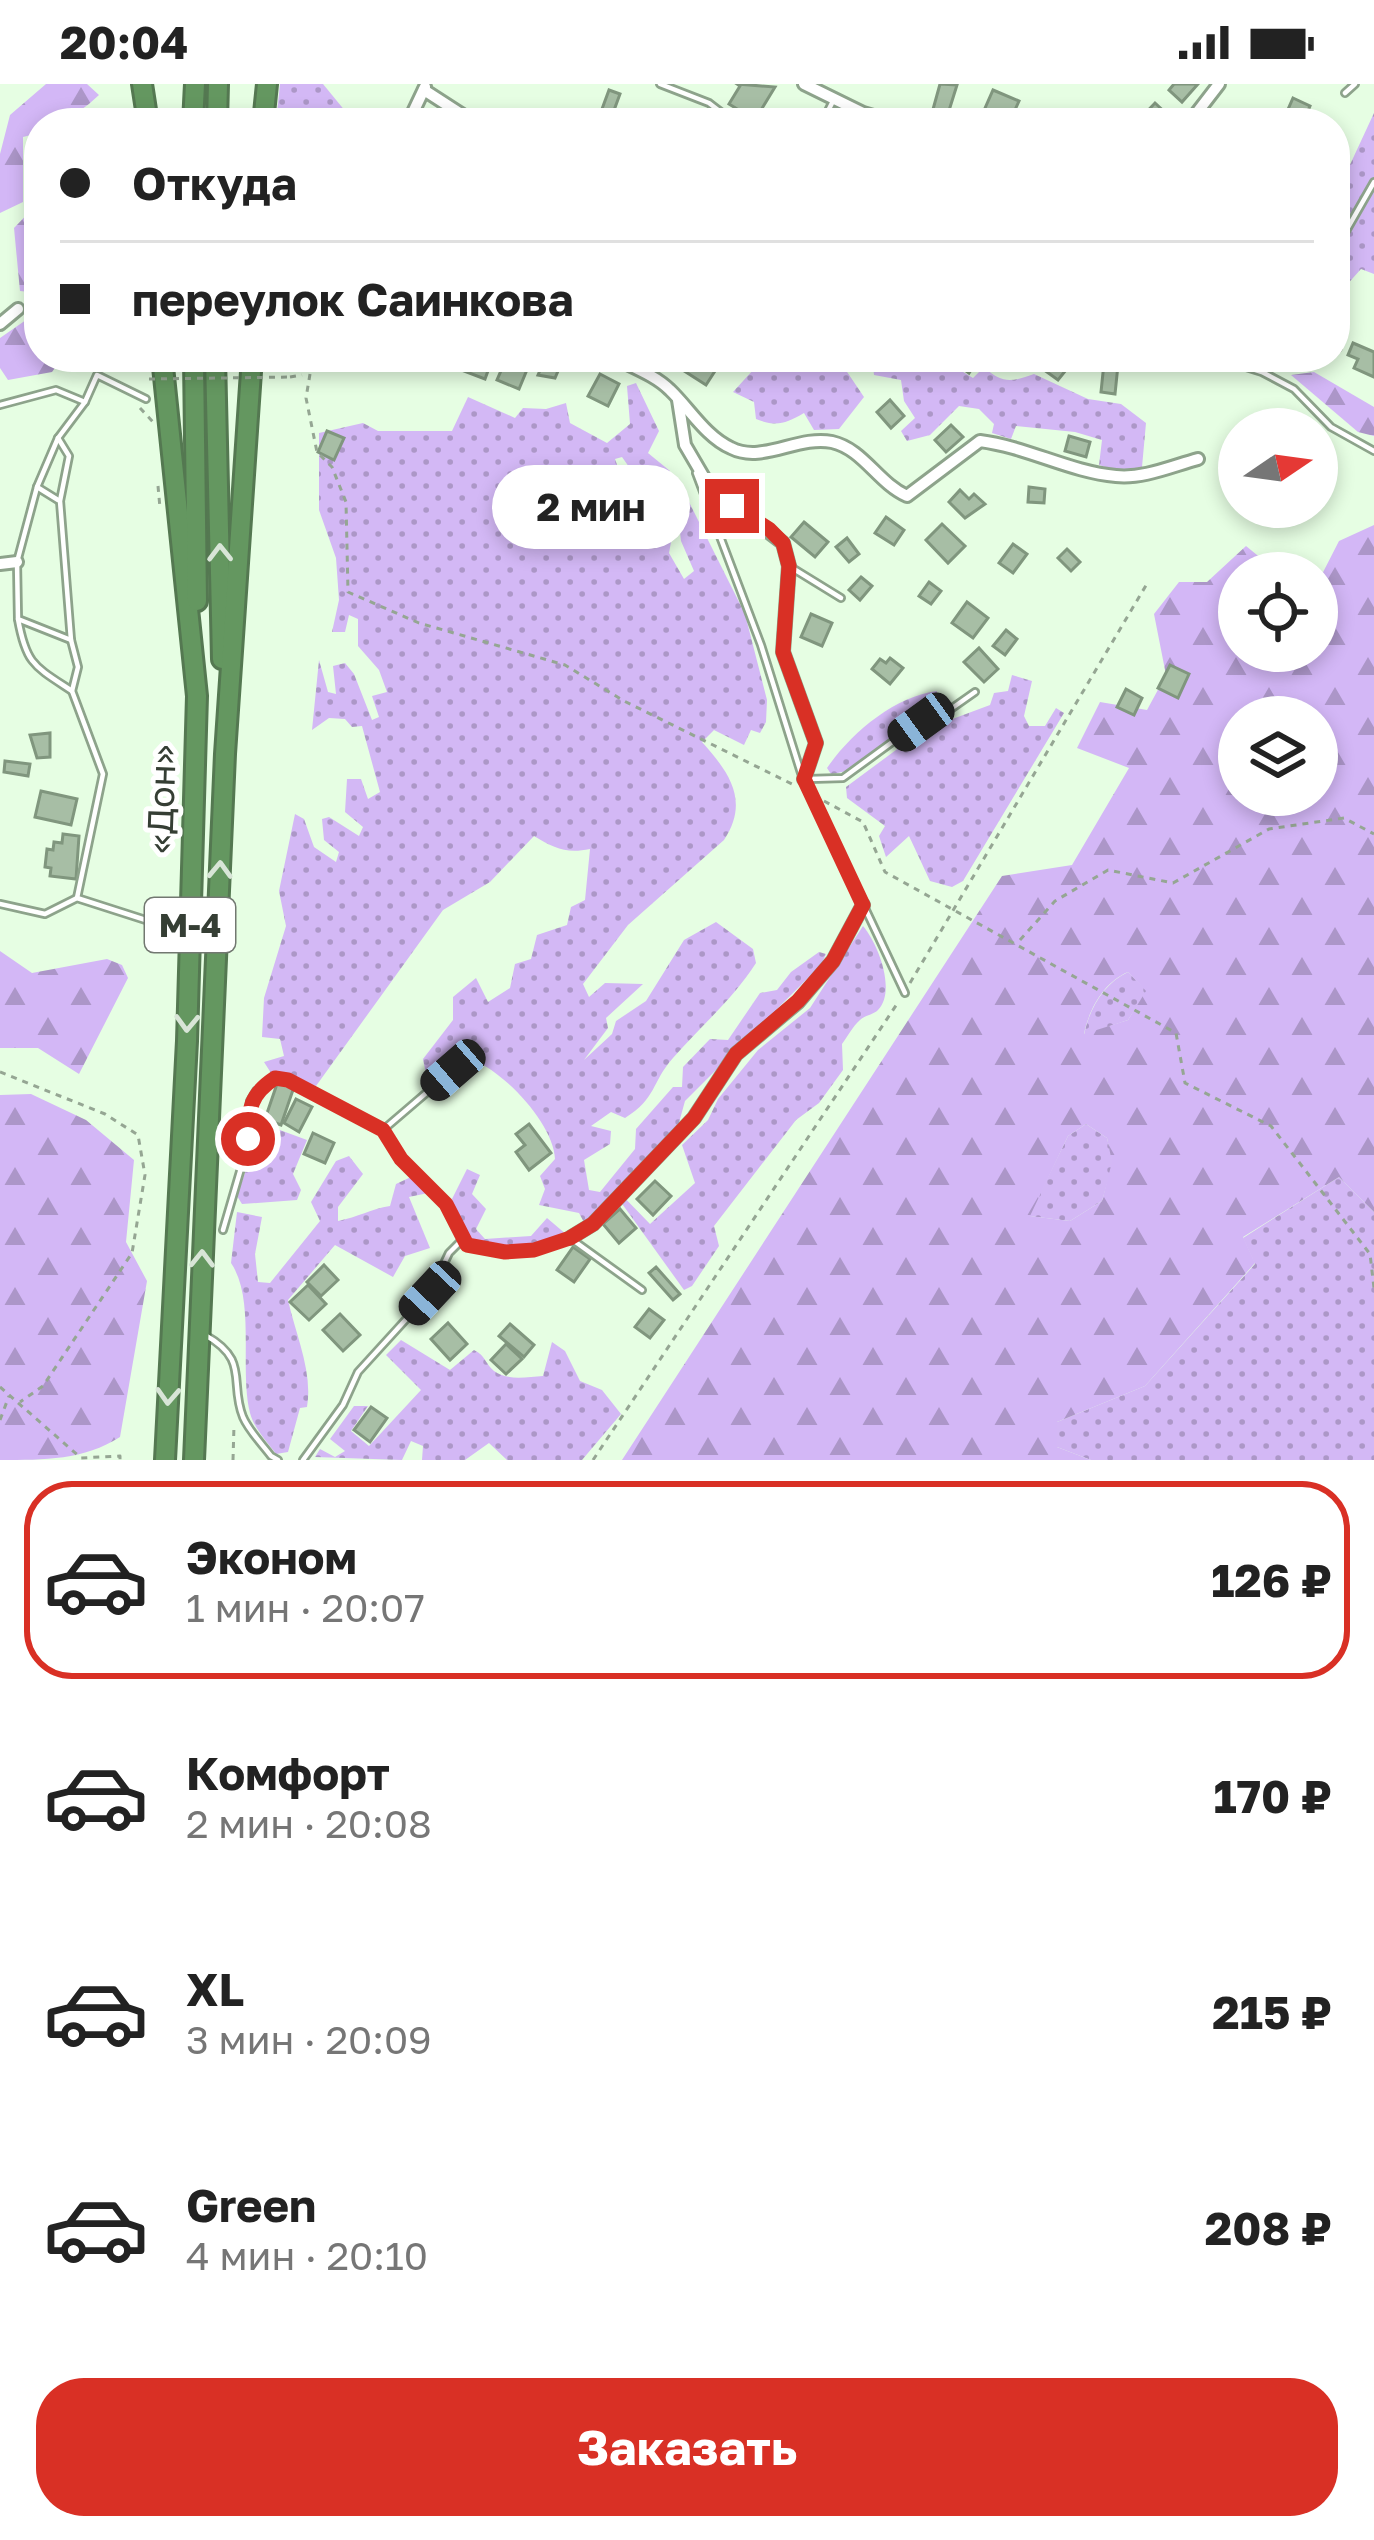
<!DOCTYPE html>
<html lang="ru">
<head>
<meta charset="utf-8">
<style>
	:root { --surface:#fff; --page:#f6f6f6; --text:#222; --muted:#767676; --line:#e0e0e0; --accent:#d93025 }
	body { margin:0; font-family:"Golos Text",sans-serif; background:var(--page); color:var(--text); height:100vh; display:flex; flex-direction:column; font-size:45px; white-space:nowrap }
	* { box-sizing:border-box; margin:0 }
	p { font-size:39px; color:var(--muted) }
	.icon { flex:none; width:66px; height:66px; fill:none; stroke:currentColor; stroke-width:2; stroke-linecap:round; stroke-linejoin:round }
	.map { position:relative; height:1376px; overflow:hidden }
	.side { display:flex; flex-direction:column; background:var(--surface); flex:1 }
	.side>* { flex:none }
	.hud { position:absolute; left:24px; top:24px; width:1326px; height:264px; border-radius:48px; box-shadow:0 6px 18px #0003; display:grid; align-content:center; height:264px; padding:0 36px; background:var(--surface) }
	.needle { width:78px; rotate:77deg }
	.fabs { position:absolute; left:1218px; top:324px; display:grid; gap:24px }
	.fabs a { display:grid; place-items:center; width:120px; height:120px; border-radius:50%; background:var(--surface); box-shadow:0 6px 18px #0003; font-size:60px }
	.end { position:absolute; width:54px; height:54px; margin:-27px; border:15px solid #d93025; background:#fff; box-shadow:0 0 0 6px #fff }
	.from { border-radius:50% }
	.bubble { position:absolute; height:84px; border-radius:42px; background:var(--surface); box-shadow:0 6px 18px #0003; font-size:39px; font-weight:700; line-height:84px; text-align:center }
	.car { position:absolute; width:36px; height:72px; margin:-36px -18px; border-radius:15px; box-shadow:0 0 9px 3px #0007; background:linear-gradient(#222 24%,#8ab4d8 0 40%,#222 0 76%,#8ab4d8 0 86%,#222 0) }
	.hud b { display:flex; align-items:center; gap:42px; height:114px; font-size:45px }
	.hud b+b { border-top:3px solid var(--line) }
	.hud i { width:30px; height:30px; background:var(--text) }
	ul { padding:21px 0 0; list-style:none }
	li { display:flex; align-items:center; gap:36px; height:198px; margin:0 24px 18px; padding:0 12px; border:6px solid transparent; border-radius:48px }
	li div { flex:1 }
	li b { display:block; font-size:45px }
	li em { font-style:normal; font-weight:700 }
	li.on { border-color:var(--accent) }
	li>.icon { width:108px; height:108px; stroke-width:1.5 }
	.action { display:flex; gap:24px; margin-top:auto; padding:24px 36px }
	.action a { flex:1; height:138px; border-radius:48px; background:var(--accent); color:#fff; font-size:48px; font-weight:700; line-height:138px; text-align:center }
	.status { display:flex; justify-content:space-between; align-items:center; height:84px; padding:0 60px; background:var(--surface); direction:ltr }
	.status svg { height:33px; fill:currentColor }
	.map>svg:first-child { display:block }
</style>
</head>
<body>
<div class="status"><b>20:04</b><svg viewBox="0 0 49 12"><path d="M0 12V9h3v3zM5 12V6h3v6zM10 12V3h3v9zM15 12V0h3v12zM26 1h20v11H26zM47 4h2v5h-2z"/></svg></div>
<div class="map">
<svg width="1374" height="1376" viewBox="0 0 1374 1376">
	<defs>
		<pattern id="grass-dots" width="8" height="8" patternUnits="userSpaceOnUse" patternTransform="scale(3)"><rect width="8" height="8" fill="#d3b8f5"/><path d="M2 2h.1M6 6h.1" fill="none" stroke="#ac97c7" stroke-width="1.8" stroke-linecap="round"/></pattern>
		<pattern id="forest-firs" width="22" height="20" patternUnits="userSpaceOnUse" patternTransform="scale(3)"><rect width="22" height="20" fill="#d3b7f6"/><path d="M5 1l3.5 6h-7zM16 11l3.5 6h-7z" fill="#ac96c8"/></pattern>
	</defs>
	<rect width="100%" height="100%" fill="#e6fee3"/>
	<!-- grass -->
	<g fill="url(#grass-dots)">
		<polygon points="280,0 323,0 355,39 276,39"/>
		<polygon points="1374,29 1374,190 1361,185 1335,214 1335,128 1348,85"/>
		<path d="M765 273H837L864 313 839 345 814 346 804 329C785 340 776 343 756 335L754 318 733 308Z"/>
		<path d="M872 273H919L939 283 950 280 973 294 984 283C1002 300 1012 298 1034 290L1088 315 1121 320 1146 339 1142 383 1118 387 1099 381 1102 356 1075 348 1016 342 1011 355 992 349 994 340 979 325 959 322 930 351 907 357 901 347 915 334 904 317 901 296 874 291Z"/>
		<path d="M636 299 659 347 648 369 670 387 663 404 634 390 622 373 615 375 627 409 619 430 637 456 661 441 673 448 669 469 684 495 694 487 681 457 676 413 684 408 745 530 767 616 766 638 760 649 751 646 744 661 714 646 702 658C729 688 750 717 724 756L628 841 583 900 589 913 605 899 643 900 606 934 608 944 584 976 612 950 616 937 646 917 684 856 716 838 753 865 756 879C733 915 701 942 673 974 651 999 657 1014 625 1034L611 1028 591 1042 611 1047 610 1060 584 1076 589 1106 600 1108 635 1065 636 1045 673 1003H682L683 983 710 955 728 956 760 909 777 906 791 888 819 868 826 870 821 881 685 1017 677 1046 617 1106 650 1140 695 1099 682 1061 708 1036 718 1015 758 966 810 924 863 842C877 858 897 906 878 926 873 931 865 931 860 936 853 942 847 953 842 960L843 986 819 1019 796 1036 714 1142 719 1162 692 1202 684 1206 615 1110 586 1142 579 1129 539 1121 545 1105 540 1092 555 1075C554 1039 498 979 461 972L427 995 423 975 453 936V913L476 894 488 918 510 904 515 880 531 875 537 851 567 841 571 823 585 816 590 765C566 770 554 764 534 752L490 798 443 826 316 1002 271 989 264 978 284 972 280 955 262 953 264 914 286 842 279 807 295 730 304 735 314 763 336 778 339 768 324 756 322 735 329 733 359 752 363 743 345 728 347 695H361L368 715 380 708 362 642 352 643 345 635 329 634 312 646 319 576 328 608 336 610 333 582 345 579 354 590 372 636 379 633 372 612 387 608 379 586 358 562V535L349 531 345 548H332L339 516 336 474 319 426V349L363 339 378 347H452L468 313 515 334 523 324 546 325 566 319 570 339 607 359 630 340 627 302Z"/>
		<polygon points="1012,591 1032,597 1024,632 1029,642 1045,642 1056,624 1064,629 963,797 952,803 930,797 909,752 886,773 879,752 885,742 847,714 846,703 923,646 990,621 994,609 1008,607"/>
		<path d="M937 607 935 628C916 636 918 640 904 653 886 669 855 688 831 690L827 684C851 649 895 612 937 607Z"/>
		<path d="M1128 888 1147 907 1128 936 1084 951C1089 925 1104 899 1128 888Z"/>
		<polygon points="1086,1040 1107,1054 1113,1079 1102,1117 1070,1137 1029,1132 1068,1052"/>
		<polygon points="269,1042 307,1056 293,1090 301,1106 297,1116 242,1120 237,1112 249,1077 261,1075"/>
		<path d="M349 1072 363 1090 338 1123V1137C358 1133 371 1125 390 1122L396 1100 411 1093 433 1108 409 1113 430 1164 405 1172 393 1193 335 1161 288 1216C296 1252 313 1288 307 1323L300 1324 288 1368 276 1370C267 1358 254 1344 250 1329 239 1284 256 1216 231 1179L237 1128 262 1133 255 1170 258 1198 270 1199 320 1137 311 1118 336 1077Z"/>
		<path d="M467 1085 480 1091 472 1110 486 1125 476 1145 485 1155 531 1152 547 1134 567 1151C541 1159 487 1178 466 1151 459 1143 456 1126 452 1115Z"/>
		<polygon points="1339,1093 1374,1128 1374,1376 1091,1376 1057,1363 1057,1338 1145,1302 1255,1180 1243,1154"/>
		<path d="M401 1256 450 1286 474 1266C486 1272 484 1278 494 1287 507 1297 527 1293 543 1292L552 1258 565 1267 580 1297 602 1306 621 1330 582 1376H507L489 1359 465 1376H422L423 1362 411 1357 402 1376 315 1373 320 1365 335 1373 345 1367 330 1355 354 1322H368L351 1347 369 1362 421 1306 386 1271Z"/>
	</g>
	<!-- forest -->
	<g fill="url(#forest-firs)" fill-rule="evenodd">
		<path d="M46 0H87L99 11C81 28 64 39 39 39V49L23 53V118L0 129V70L10 31Z"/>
		<polygon points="39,118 39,209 20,207 14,144"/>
		<polygon points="39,227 39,273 63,273 52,288 8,296 0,284 0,254"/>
		<polygon points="1314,288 1374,323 1374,352 1358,348 1291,291"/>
		<path d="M1374 441V1128L1339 1093 1243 1153 1255 1179 1145 1302 1057 1338V1363L1091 1376H622L1002 792 1072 781 1129 684 1077 664 1100 618 1147 626 1166 591 1154 530 1179 498H1207L1246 462 1279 489H1239V567H1317V500L1339 457ZM1239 633H1317V711H1239ZM1128 888 1146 907 1128 936 1084 950C1089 925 1104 898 1128 888ZM1086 1040 1107 1054 1112 1078 1102 1117 1070 1137 1030 1132 1068 1052Z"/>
		<polygon points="0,867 32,889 107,875 122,881 128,894 79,990 38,964 0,964"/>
		<path d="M31 1010 86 1036 134 1076 126 1158 147 1197 120 1353C84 1376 45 1376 0 1376V1011Z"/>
	</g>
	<!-- building -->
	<g fill="#a7bea5" stroke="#80967e" stroke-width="3">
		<polygon points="737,0 775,3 755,36 729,20 740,2"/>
		<polygon points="940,0 957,1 947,33 932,29"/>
		<polygon points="1174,0 1198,0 1182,18 1169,6"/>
		<polygon points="609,6 620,10 613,29 602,25"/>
		<polygon points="993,6 1019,17 1009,39 982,31"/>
		<polygon points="1293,14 1310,22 1305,34 1300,32 1298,37 1301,39 1282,39"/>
		<polygon points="1155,19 1168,31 1161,39 1136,39"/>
		<polygon points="1353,259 1374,268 1374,293 1354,284 1358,275 1348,271"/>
		<polygon points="466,273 493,273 485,295 461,286"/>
		<polygon points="507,273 531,276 519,305 497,296"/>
		<polygon points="546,273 564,273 555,294 538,291"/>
		<polygon points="681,273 724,273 706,301 675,281"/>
		<polygon points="953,273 971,273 977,277 969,289 951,276"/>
		<polygon points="1049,273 1066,286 1058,296 1040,283"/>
		<polygon points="1104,279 1118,281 1115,310 1101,308"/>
		<polygon points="600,290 619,300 608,322 588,312"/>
		<polygon points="890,316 904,332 891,344 877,328"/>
		<polygon points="951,341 963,353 946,368 935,356"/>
		<polygon points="327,347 344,354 334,376 318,368"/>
		<polygon points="1069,352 1090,358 1086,373 1065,367"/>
		<polygon points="1029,403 1045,405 1044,419 1028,418"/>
		<polygon points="960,406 969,415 974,410 985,420 965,434 949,418"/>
		<polygon points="886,433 904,446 894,461 875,449"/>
		<polygon points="804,438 828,458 815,473 791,453"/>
		<polygon points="942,440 965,462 948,479 926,456"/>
		<polygon points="847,454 859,470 849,478 836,463"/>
		<polygon points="1013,460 1027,470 1013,489 999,479"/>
		<polygon points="1067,465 1080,478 1071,487 1058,474"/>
		<polygon points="861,493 872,502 860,516 849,506"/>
		<polygon points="929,498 941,507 931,520 919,512"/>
		<polygon points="967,518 988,534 973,554 952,539"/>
		<polygon points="811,530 832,539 822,562 801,553"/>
		<polygon points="1006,546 1017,555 1005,571 993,562"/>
		<polygon points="979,564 998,585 984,598 964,578"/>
		<polygon points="890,574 903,584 890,600 872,585 880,575 886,579"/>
		<polygon points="1170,581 1189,590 1178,614 1158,604"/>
		<polygon points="1126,605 1142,614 1134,631 1117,623"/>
		<polygon points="50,649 50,673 37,674 30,651"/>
		<polygon points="5,677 30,680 28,692 4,688"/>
		<polygon points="41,707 77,715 71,741 35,733"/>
		<polygon points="63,750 79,752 76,795 50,792 51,784 45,783 47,765 53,766 54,758 62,759"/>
		<polygon points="278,997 294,1003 281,1041 265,1035"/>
		<polygon points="296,1015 312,1023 299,1048 284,1039"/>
		<polygon points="529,1040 551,1069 529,1086 516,1068 525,1061 516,1050"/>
		<polygon points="313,1049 334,1059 325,1079 304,1070"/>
		<polygon points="655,1097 671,1112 653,1131 637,1115"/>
		<polygon points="620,1125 636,1144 619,1159 603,1140"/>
		<polygon points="573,1163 590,1175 574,1198 557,1186"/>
		<polygon points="324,1181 338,1196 321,1212 307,1198"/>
		<polygon points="656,1183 680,1210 673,1216 649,1189"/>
		<polygon points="308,1201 326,1220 309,1236 290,1218"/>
		<polygon points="649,1225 664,1236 650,1254 635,1243"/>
		<polygon points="340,1230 360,1251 343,1267 323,1246"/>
		<polygon points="448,1239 467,1260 450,1276 431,1255"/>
		<polygon points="510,1240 534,1261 524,1273 499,1252"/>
		<polygon points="506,1260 522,1275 506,1290 491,1276"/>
		<polygon points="371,1323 387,1334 370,1358 354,1346"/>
	</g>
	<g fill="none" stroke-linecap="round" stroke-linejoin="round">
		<!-- lane casing -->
		<g stroke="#8da38b" stroke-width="10">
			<g id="lane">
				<polyline points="660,0 709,19 735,39"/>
				<polyline points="1345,9 1355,0"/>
				<polyline points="813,39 827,29 833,17"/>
				<polyline points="1335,156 1342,154 1374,98"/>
				<polyline points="1335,263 1338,264"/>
				<polyline points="299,273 311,283 349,273"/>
				<polyline points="1214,273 1262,288 1294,305 1331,343 1374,367"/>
				<polyline points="0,321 56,306 85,318"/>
				<polyline points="58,354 69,372 60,417 71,556 78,583 72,607 103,690 77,814"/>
				<polyline points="696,389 761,561 801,689"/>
				<polyline points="37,403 58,416"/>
				<polyline points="789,482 841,514"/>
				<path d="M18 535C26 580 34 582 72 607"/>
				<polyline points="71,556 18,535 17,478 37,403 58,354 85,318 97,291 146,315"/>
				<polyline points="809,695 843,694 921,637 948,627 975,608"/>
				<polyline points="805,697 905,909"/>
				<polyline points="0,820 45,830 77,814 155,839"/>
				<path d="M384 1048 402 1075 446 1120 467 1161C503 1174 535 1166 570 1154L642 1206"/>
				<polyline points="223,1146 244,1074 250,1017 256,1007 275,994 288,996 383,1046 453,986"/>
				<path d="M205 1251C250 1276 229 1298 243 1333 249 1347 262 1360 271 1372L278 1376"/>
				<polyline points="303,1376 343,1321 358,1288 430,1209 449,1169 462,1156"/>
			</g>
		</g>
		<!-- street casing -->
		<g stroke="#8da38b" stroke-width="16">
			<g id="street">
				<polyline points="804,0 863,29 897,39"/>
				<polyline points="424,6 475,39"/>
				<polyline points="408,39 425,3"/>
				<polyline points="1189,39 1219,0"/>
				<polyline points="0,240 18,225"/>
				<path d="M613 273C632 283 655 291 670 306 689 324 706 353 731 364 762 380 798 351 832 358 863 365 878 399 907 412L980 357C1027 363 1070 388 1116 392 1143 395 1172 382 1198 375"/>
				<polyline points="678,316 685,361 709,402 783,459 789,482 783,568 816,659 804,695"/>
				<polyline points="0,480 17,478"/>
				<polyline points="570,1154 593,1140 694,1034 736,970 798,918 833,877 863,821"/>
			</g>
		</g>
		<!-- highway casing -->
		<g stroke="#547851" stroke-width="24">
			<g id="highway">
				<polyline points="142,0 148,39"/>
				<polyline points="193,39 195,0"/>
				<polyline points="217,39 218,0"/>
				<polyline points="263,39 267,0"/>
				<polyline points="162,273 197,612 187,957 165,1376"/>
				<polyline points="194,273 197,517"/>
				<polyline points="215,273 222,575"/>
				<polyline points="194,1376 225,670 252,273"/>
			</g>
		</g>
		<!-- path -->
		<g stroke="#95a693" stroke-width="3" stroke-dasharray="6 6" stroke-linecap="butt">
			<polyline points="310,290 306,314 317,368 332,383 346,418 348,508 419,539 565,581 624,617 794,701"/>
			<polyline points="290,293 302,291"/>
			<polyline points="140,324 154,339"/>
			<polyline points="158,402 160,424"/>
			<polyline points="824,717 863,738 885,788 1176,949 1185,999 1271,1042 1370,1170 1374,1204"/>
			<polyline points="1020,856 1055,817 1108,786 1173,799 1269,745 1344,734 1374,750"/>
			<polyline points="910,899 1148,498"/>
			<polyline points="0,988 105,1030 138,1051 145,1091 132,1169 43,1302 20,1318"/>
			<polyline points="0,1303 81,1374 120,1372 120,1376"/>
			<polyline points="0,1336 9,1312"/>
			<polyline points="233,1376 234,1341"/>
			<polyline points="593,1376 899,917"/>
		</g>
		<!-- lane -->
		<use href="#lane" stroke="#fff" stroke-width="4.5"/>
		<!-- street -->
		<use href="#street" stroke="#fff" stroke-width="10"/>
		<!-- highway -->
		<use href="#highway" stroke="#649760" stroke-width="18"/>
		<!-- path-bridge -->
		<polyline stroke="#95a693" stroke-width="3" stroke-dasharray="6 6" stroke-linecap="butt" points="149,295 290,293"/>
	</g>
	<!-- one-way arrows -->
	<defs><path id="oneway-chevron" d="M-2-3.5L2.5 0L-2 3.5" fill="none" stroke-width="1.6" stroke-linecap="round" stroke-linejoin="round" transform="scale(3)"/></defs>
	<g stroke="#d8e5d7">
		<use href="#oneway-chevron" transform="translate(220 469) rotate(-91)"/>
		<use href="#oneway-chevron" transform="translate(220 786) rotate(-88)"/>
		<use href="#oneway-chevron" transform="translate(187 939) rotate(92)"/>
		<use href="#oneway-chevron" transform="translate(202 1175) rotate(-89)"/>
		<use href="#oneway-chevron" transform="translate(168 1312) rotate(93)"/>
	</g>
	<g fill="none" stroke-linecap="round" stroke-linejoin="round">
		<!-- route -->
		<path stroke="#d93025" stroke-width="15" d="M248 1055C249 1025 249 1011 275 994L288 996 383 1046 401 1075 446 1120 467 1161 505 1168 534 1166 570 1154 593 1140 694 1034 736 970 798 917 833 877 863 821 804 695 816 659 783 568 789 482 783 459 769 445 732 422"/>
	</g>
	<g text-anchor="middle" stroke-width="10" stroke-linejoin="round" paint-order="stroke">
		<!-- shield labels -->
		<rect fill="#fff" stroke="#727871" stroke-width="3" x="145" y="814" width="90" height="54" rx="9"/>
		<g font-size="33" font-weight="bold" fill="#353e34">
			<text x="190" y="853">М-4</text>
		</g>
		<!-- street labels -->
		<g font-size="36" fill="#353e34" stroke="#fff">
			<text transform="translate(161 715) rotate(-88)" y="13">«Дон»</text>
		</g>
	</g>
</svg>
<div class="fabs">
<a><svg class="needle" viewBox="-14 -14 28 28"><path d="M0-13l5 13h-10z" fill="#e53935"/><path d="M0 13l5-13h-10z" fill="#767676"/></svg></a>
<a><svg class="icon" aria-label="locate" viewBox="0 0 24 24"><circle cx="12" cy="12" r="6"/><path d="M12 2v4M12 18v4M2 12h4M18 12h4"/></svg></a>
<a><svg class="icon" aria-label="layers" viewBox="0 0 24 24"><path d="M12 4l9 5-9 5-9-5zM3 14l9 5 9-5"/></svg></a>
</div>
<i class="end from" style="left:248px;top:1055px"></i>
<i class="end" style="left:732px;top:422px"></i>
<div class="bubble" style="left:492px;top:381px;width:198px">2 мин</div>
<i class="car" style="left:921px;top:638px;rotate:234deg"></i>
<i class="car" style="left:453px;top:986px;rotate:229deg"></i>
<i class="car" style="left:430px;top:1209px;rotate:223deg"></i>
<div class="hud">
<b><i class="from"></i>Откуда</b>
<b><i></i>переулок Саинкова</b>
</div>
</div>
<section class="side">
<ul>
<li class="on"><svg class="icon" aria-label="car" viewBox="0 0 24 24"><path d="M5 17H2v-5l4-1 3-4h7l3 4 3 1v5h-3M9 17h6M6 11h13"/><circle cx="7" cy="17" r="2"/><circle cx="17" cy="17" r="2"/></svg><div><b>Эконом</b><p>1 мин · 20:07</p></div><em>126 ₽</em></li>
<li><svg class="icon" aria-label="car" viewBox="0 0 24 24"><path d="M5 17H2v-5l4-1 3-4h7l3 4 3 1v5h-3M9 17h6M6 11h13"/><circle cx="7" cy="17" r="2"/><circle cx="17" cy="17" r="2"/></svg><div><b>Комфорт</b><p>2 мин · 20:08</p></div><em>170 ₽</em></li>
<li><svg class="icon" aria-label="car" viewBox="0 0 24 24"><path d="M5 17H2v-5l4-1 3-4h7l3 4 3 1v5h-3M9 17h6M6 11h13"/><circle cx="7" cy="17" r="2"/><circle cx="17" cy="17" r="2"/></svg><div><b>XL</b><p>3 мин · 20:09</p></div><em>215 ₽</em></li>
<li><svg class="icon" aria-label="car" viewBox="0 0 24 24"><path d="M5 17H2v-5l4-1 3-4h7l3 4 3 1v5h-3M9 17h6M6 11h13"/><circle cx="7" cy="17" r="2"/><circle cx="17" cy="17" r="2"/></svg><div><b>Green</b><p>4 мин · 20:10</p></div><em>208 ₽</em></li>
</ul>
<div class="action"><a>Заказать</a></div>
</section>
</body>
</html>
